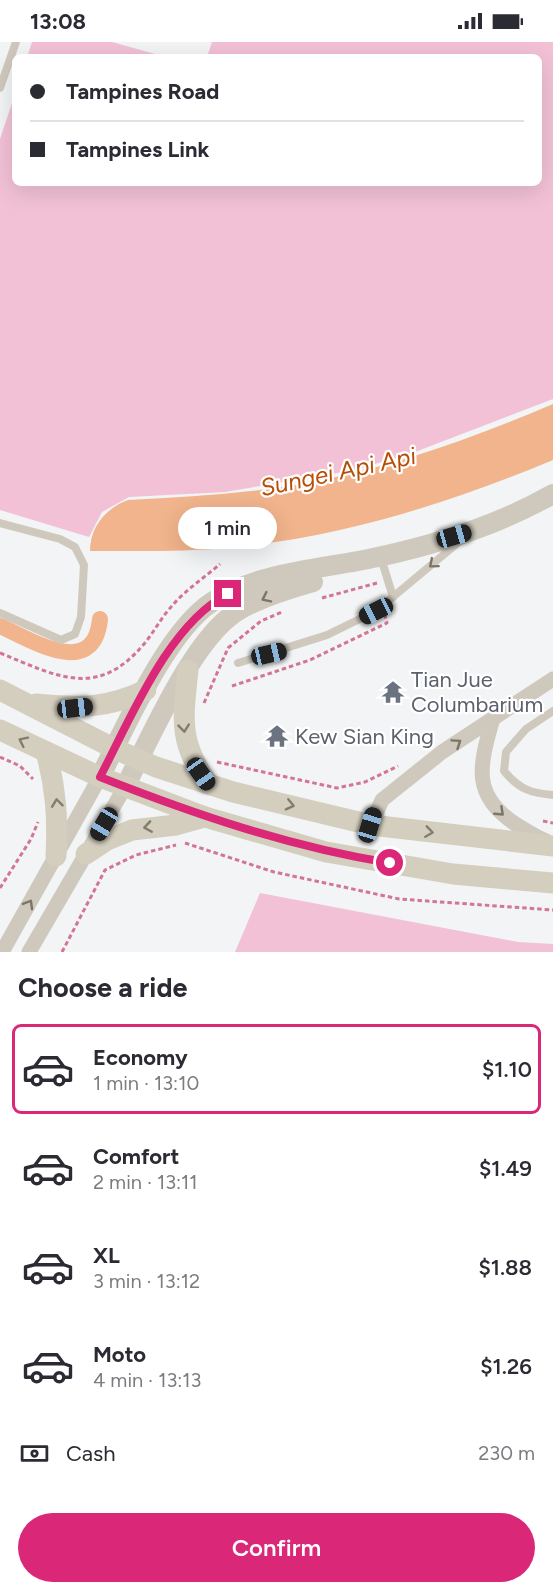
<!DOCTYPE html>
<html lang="en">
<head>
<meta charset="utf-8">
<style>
	:root { --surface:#fff; --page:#f2f2f3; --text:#2b2b33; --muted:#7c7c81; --line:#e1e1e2; --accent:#db2777 }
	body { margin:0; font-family:Figtree,sans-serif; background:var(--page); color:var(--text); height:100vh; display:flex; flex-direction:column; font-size:22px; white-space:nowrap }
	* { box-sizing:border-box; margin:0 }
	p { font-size:20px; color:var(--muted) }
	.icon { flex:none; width:33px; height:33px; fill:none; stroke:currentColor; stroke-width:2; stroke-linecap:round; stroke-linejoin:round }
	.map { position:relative; height:910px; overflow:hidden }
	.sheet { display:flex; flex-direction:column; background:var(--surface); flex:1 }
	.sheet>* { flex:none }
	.hud { position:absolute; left:12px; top:12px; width:530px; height:132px; border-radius:9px; box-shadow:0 6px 24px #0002; display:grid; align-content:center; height:132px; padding:0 18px; background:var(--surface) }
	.end { position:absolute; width:27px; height:27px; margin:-14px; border:8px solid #db2777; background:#fff; box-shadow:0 0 0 3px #fff }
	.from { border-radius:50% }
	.bubble { position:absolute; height:42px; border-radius:21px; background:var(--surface); box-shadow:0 6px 24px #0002; font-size:20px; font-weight:600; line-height:42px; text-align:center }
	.car { position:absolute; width:18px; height:36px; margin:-18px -9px; border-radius:8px; box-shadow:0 0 4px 2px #0007; background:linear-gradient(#222 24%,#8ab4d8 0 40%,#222 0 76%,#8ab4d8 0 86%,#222 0) }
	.hud b { display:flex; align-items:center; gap:21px; height:57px; font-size:22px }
	.hud b+b { border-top:2px solid var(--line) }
	.hud i { width:15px; height:15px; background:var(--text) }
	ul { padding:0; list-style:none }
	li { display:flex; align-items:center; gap:18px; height:90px; margin:0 12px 9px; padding:0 6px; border:3px solid transparent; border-radius:9px }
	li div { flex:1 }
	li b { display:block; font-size:22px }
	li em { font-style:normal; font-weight:600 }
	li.current { border-color:var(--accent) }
	li>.icon { width:54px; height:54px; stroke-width:1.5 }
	h2 { padding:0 18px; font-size:27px; line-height:72px }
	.pay { display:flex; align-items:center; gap:15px; height:66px; padding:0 18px; font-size:22px }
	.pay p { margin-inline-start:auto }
	.primary-button { display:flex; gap:12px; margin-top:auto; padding:12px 18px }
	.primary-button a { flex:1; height:69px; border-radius:36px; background:var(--accent); color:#fff; font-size:24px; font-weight:600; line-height:69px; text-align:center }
	.status { display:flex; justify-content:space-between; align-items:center; height:42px; padding:0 30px; background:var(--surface); direction:ltr }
	.status svg { height:16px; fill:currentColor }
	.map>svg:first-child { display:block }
</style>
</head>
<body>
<div class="status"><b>13:08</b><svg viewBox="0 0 49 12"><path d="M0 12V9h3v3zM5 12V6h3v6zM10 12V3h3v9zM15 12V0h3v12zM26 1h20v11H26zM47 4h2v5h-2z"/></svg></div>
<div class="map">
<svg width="553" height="910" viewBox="0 0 553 910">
	<rect width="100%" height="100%" fill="#f2f4f5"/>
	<!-- green -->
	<g fill="#f2c1d6">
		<polygon points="32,0 112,0 166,15 27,15"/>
		<polygon points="212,0 553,0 553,357 415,410 355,428 225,450 129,455 102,470 89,495 0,468 0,97 15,52 15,141 538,141 538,15 207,15"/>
		<polygon points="260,851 518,900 553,902 553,910 235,910"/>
	</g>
	<!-- water -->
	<path fill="#f1b48c" d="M553 362V418C452 460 346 494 236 505 188 510 139 509 90 509 90 485 106 466 128 458 185 455 241 452 296 443 385 428 471 397 553 362Z"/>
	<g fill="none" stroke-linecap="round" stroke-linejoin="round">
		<!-- canal -->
		<path stroke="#f1b48c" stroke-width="16" d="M0 584C33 599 94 638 100 577"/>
		<!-- path -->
		<g stroke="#d37692" stroke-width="3" stroke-dasharray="4.5 3" stroke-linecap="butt">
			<polyline points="322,556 377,541"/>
			<path d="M0 611C57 634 97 658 144 602 154 590 161 576 171 565 184 549 204 536 220 522"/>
			<polyline points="232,644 310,618 387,581 385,574"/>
			<polyline points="204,661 228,606 261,579 282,570"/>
			<polyline points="0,715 20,724 33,737"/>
			<polyline points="217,720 337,746 365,740 398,724"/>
			<polyline points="543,779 553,781"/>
			<polyline points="185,801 274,830 399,857 553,868"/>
			<polyline points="0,846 31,797 38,780"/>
			<polyline points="62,910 105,828 136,813 176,803"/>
		</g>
		<!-- service -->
		<g stroke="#cfc9bd" stroke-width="8">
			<polyline points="0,46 16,0"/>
			<polyline points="0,481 60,497 75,505 84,523 81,575 75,592 61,598 0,571"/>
			<polyline points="381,516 393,555"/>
			<polyline points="238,621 327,593 376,569 460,499"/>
			<path d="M553 669 526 687 506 710 504 729C519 747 530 751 553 753"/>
		</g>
		<!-- minor -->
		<g stroke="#cfc9bd" stroke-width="15">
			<path d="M493 676C480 723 470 753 517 783 527 789 536 795 546 799"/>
			<polyline points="371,783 382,758 442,710 553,637"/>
			<polyline points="2,910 100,735"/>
			<polyline points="29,910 125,745"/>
		</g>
		<!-- tertiary -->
		<g stroke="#cfc9bd" stroke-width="20">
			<path d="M100 735C125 686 167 589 212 560 259 529 325 527 378 515 438 502 500 482 553 452"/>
			<path d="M125 745C150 696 188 609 228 576 248 559 288 547 313 540"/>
		</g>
		<!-- secondary -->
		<g stroke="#d4cebe" stroke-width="21">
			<path d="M188 628C183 677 178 699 208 742"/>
			<polyline points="0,648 115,707 156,725 233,750 371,783 553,804"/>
			<path d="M36 662C80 666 106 667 146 648"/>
			<polyline points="0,688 100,735 205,775 326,810 453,832 553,841"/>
			<path d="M46 710C56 746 58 777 56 814"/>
			<polyline points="86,812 107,798 132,788 176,783 205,775"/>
		</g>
	</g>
	<!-- one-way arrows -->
	<defs><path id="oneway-chevron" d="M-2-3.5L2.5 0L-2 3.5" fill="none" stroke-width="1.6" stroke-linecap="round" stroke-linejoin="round" transform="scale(1.5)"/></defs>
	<g stroke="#7c7566">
		<use href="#oneway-chevron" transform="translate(433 522) rotate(140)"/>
		<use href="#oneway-chevron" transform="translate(266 556) rotate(154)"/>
		<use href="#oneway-chevron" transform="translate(457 701) rotate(-34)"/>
		<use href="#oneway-chevron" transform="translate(500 770) rotate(43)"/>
		<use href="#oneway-chevron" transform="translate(29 862) rotate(-60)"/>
	</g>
	<g stroke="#847c6c">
		<use href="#oneway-chevron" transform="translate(184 686) rotate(84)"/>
		<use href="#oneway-chevron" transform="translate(23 699) rotate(-154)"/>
		<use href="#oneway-chevron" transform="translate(57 761) rotate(-97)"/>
		<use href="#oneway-chevron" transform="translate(290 763) rotate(13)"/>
		<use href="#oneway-chevron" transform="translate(148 785) rotate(171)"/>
		<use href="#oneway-chevron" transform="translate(429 790) rotate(8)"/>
	</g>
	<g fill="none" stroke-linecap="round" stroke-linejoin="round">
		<!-- route -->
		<path stroke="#db2777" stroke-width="8" d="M228 552C169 581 130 678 100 735 194 772 290 805 390 821"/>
	</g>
	<!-- icons -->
	<defs>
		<g id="temple-bare" transform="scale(1.8)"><path d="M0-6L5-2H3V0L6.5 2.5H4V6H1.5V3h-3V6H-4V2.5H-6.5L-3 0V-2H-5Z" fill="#6b7280" stroke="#fff" stroke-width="2.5" paint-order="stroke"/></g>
	</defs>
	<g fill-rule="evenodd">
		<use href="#temple-bare" x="393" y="650"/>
		<use href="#temple-bare" x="277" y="694"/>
	</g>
	<g text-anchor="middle" stroke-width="4.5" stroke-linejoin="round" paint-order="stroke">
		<!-- worship labels -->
		<g font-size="22" fill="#5b616d" stroke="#fff" text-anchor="start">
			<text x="411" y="645">Tian Jue<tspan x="411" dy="25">Columbarium</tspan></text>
			<text x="295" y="702">Kew Sian King</text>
		</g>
		<!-- water labels -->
		<g font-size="24" font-style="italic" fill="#b84d05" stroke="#fff">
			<text transform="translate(338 430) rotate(-12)" y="8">Sungei Api Api</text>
		</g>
	</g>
</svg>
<i class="end from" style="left:390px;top:821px"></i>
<i class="end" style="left:228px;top:552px"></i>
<div class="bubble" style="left:178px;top:465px;width:99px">1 min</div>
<i class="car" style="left:454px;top:494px;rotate:74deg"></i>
<i class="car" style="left:376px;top:569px;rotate:243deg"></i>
<i class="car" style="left:269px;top:612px;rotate:77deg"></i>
<i class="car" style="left:75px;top:666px;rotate:83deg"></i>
<i class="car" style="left:201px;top:732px;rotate:145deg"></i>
<i class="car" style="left:104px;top:782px;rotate:211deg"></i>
<i class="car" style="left:370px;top:783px;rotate:17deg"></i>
<div class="hud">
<b><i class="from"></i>Tampines Road</b>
<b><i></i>Tampines Link</b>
</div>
</div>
<section class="sheet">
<h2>Choose a ride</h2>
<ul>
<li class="current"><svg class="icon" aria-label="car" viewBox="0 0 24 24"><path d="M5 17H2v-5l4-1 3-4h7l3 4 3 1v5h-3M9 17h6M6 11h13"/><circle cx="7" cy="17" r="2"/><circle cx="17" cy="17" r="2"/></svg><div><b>Economy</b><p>1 min · 13:10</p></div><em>$1.10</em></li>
<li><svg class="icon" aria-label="car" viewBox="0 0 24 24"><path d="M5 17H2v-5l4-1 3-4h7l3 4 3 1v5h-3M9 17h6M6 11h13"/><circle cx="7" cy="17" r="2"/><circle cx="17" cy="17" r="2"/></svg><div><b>Comfort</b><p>2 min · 13:11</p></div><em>$1.49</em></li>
<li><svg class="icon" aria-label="car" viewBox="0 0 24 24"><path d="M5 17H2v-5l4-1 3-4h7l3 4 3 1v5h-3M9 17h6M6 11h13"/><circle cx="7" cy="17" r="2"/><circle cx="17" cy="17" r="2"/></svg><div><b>XL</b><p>3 min · 13:12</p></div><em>$1.88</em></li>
<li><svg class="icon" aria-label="car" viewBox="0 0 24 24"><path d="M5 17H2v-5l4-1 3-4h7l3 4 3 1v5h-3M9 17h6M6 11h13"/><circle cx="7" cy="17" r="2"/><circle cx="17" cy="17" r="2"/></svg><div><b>Moto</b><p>4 min · 13:13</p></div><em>$1.26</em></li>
</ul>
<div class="pay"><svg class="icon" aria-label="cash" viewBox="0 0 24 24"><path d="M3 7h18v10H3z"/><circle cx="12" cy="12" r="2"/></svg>Cash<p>230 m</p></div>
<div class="primary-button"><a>Confirm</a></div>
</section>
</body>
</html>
